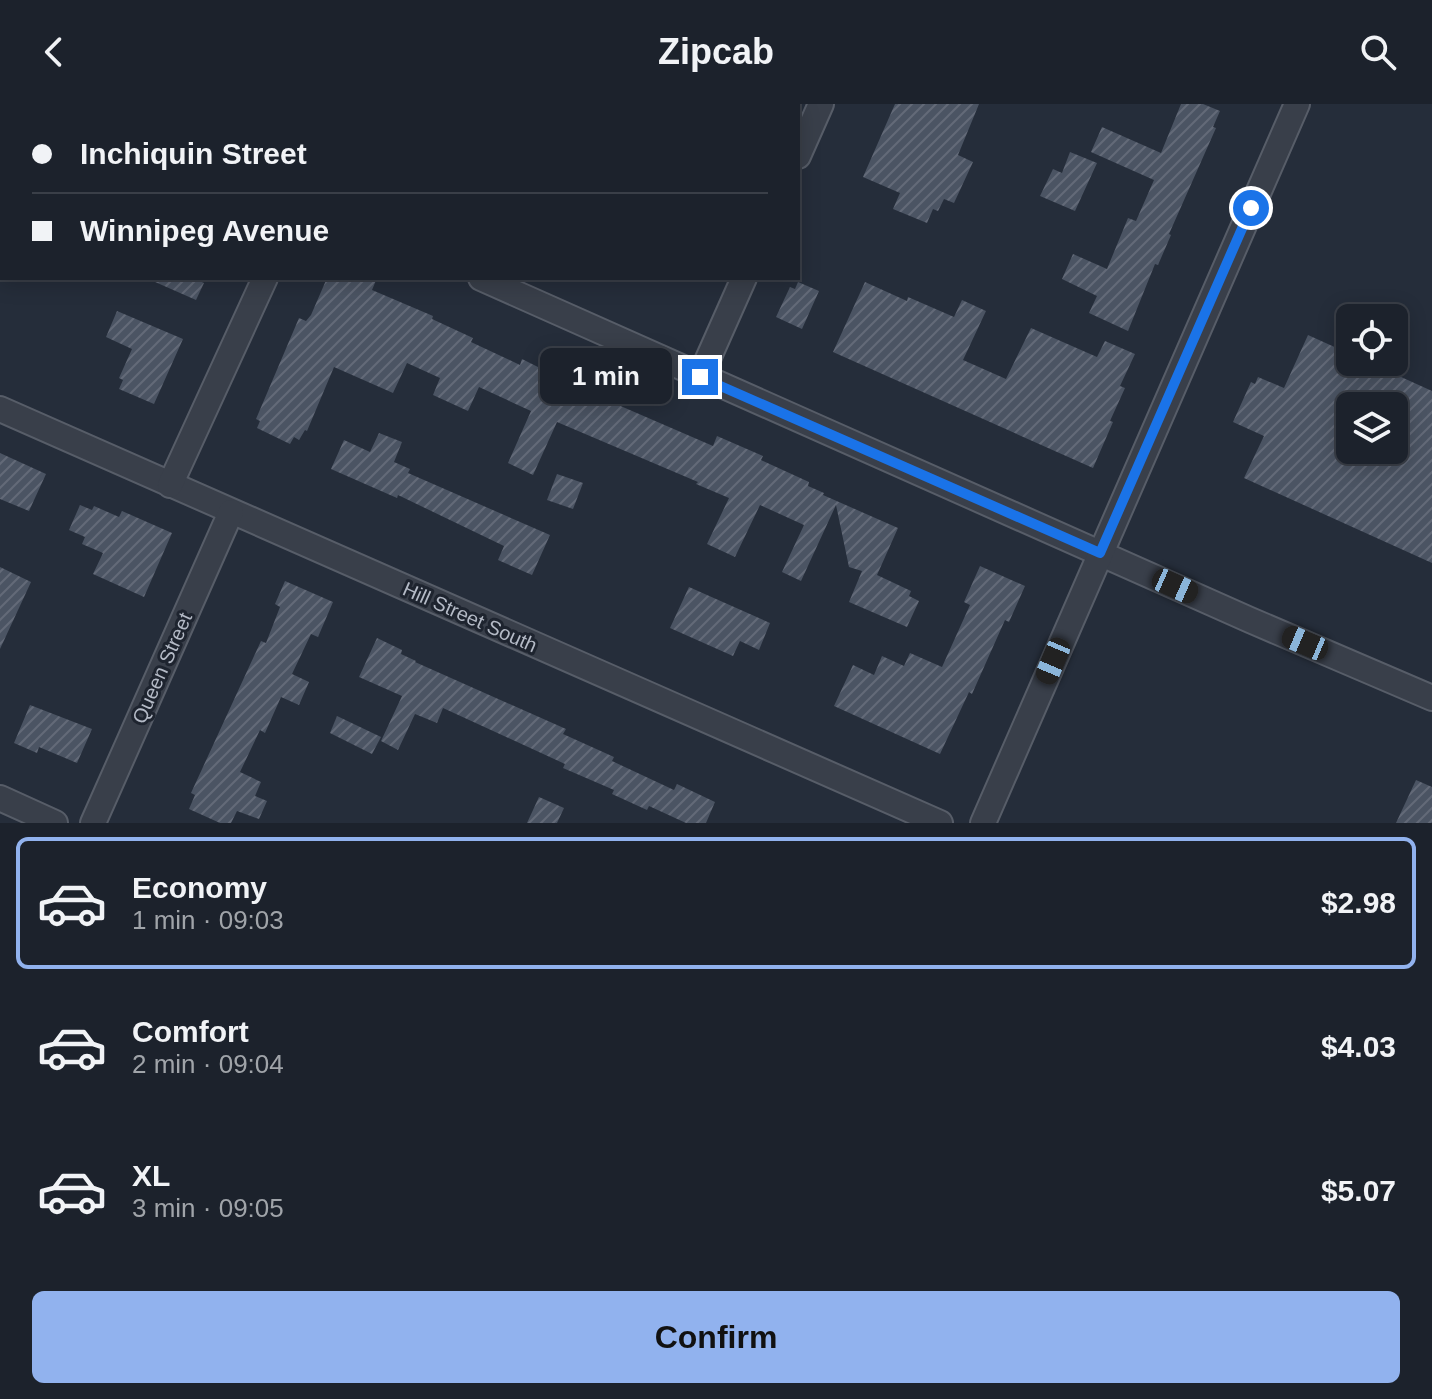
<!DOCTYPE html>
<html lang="en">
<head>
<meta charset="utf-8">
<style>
	:root { --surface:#1c222c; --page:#292f38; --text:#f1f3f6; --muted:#a0a4a9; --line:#3a3f48; --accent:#91b2ee }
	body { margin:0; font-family:Arial,sans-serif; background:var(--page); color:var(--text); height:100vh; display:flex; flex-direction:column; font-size:30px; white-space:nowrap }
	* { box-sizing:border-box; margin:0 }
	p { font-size:26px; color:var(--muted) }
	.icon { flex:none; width:44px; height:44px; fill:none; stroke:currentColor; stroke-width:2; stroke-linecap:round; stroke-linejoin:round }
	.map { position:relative; height:719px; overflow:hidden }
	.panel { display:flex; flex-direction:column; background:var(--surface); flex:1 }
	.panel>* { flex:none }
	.hud { position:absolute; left:0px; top:0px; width:800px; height:176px; box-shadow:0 4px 20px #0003,0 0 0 2px var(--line); display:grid; align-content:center; height:176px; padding:0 32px; background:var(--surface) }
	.tools { position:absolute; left:1336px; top:200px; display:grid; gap:16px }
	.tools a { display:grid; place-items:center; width:72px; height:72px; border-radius:12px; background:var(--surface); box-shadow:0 4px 20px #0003,0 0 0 2px var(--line); font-size:40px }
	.end { position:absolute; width:36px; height:36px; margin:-18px; border:10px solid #1a73e8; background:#fff; box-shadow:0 0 0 4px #fff }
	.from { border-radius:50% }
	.bubble { position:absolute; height:56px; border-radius:12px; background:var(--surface); box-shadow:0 4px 20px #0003,0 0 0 2px var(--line); font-size:26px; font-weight:800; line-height:56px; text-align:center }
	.car { position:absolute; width:24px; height:48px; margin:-24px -12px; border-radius:10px; box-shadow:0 0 6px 2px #0007; background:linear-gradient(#222 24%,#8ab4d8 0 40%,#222 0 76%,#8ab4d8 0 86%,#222 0) }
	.hud b { display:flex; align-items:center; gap:28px; height:76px; font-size:30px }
	.hud b+b { border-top:2px solid var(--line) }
	.hud i { width:20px; height:20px; background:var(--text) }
	ul { padding:14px 0 0; list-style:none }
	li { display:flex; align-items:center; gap:24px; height:132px; margin:0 16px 12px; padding:0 16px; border:4px solid transparent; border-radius:12px }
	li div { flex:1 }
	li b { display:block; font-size:30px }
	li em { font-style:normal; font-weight:800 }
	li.current { border-color:var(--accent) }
	li>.icon { width:72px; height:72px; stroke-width:1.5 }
	.cta { display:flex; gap:16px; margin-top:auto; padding:16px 32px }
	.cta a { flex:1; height:92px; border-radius:12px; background:var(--accent); color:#111; font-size:32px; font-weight:800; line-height:92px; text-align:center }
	header { display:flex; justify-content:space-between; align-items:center; height:104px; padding:0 32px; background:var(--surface); font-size:36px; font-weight:800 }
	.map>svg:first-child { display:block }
</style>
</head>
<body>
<header><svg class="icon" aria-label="back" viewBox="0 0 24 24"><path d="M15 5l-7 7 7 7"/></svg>Zipcab<svg class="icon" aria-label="search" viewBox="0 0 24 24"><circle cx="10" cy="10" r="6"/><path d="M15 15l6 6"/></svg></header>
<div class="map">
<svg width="1432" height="719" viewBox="0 0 1432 719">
	<defs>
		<pattern id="building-hatch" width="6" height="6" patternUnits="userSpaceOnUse" patternTransform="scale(2)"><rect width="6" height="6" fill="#4b5463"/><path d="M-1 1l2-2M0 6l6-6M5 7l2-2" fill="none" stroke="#636a78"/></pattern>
	</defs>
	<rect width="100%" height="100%" fill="#252d3a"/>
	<!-- building -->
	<g fill="url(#building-hatch)" fill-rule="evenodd">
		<polygon points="895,0 979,0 958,51 973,58 954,99 944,95 938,107 933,105 927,119 893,105 900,89 863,73"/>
		<polygon points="1181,0 1203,0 1220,7 1213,23 1216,24 1169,130 1171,131 1158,161 1155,160 1128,227 1089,209 1097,192 1062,175 1073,150 1107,165 1128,114 1136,117 1154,76 1091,48 1102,23 1161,49"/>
		<polygon points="1070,48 1097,59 1075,107 1040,92 1053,65 1062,69"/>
		<polygon points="146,174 193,174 204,179 196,196"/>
		<polygon points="327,174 377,174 372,186 433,212 432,215 473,234 471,238 520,261 522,255 544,266 542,270 579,287 580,284 589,288 593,281 612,290 609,297 713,342 717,332 763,352 761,356 809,378 808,382 824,389 823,391 898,424 877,471 911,487 909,492 919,497 907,523 849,498 862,467 849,463 836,401 801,477 782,468 804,421 760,401 735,453 707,440 729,394 696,380 698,378 557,318 533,371 508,359 531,307 479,283 468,307 433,291 440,274 407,259 393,289 334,263 307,327 305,326 299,336 294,333 290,340 257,324 260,317 256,315 299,214 306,217 311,211"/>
		<polygon points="798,178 819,187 802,225 776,213 790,183 795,185"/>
		<polygon points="865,178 907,197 908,193 954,213 962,196 986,207 963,256 1006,275 1031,224 1097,253 1105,237 1135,250 1120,282 1125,284 1110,317 1113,318 1093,364 833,248"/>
		<polygon points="117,207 183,235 154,300 119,285 123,276 119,274 132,245 106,233"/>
		<path d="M1308 231 1350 250V258H1368L1432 287V459L1244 374 1264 332 1233 318 1251 278 1255 280 1258 273 1284 284ZM1350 302H1394V346H1350Z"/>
		<polygon points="379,329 402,338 394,358 410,365 408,369 550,431 532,471 498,456 504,442 398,391 397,394 331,365 344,336 370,348"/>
		<polygon points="0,349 46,370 29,407 0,395"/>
		<polygon points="557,370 583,379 573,405 547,396"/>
		<polygon points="80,401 92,406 94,402 119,413 122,407 172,429 144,493 93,470 103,449 82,440 85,433 69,426"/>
		<polygon points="980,462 1025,482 1009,518 1005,516 972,590 969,588 940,650 834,602 853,561 874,571 882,552 904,562 910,549 942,563 970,501 964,498"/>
		<polygon points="0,463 31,478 0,545"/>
		<polygon points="285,477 333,498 318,533 311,530 292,570 309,578 299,601 281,593 265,629 260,626 240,668 261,678 255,692 267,697 259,715 237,707 231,719 220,719 189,705 195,691 191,689 261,537 266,539 280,503 275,500"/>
		<polygon points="689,483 770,519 759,546 740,537 733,552 670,524"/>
		<polygon points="377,534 402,546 401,550 416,557 415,558 566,625 563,630 614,653 612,657 674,686 677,680 715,698 706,719 686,719 649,702 647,706 612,690 614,686 563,664 565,660 443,604 437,619 415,610 398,646 381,637 402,592 359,573"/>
		<polygon points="30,601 92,625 77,659 39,643 37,649 14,639"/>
		<polygon points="337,612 381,633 372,650 330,629"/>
		<polygon points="1416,676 1432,683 1432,719 1396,719"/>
		<polygon points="539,693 564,704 557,719 527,719"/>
	</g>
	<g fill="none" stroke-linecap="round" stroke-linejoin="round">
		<!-- lane casing -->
		<g stroke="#575d68" stroke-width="16">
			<polyline id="lane" points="584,2 585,0"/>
		</g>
		<!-- street casing -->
		<g stroke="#575d68" stroke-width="28">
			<g id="street">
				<polyline points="87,0 92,2"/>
				<polyline points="341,2 342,0"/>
				<polyline points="798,52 821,0"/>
				<polyline points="481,174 1250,516 1432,594"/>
				<polyline points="700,273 744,174"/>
				<polyline points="0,305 940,719"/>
				<polyline points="170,381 265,174"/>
				<polyline points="0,694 55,719"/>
				<polyline points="93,719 231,408"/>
				<polyline points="983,719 1297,0"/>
			</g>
		</g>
		<!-- lane -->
		<use href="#lane" stroke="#393f4a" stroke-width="12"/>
		<!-- street -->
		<use href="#street" stroke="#393f4a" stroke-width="24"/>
	</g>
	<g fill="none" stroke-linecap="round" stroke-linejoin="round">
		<!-- route -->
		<polyline stroke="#1a73e8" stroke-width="10" points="700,273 1100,449 1251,104"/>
	</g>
	<g text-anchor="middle" stroke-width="6" stroke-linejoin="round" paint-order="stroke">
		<!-- street labels -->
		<g font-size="20" fill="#b4bac6" stroke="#1e242f">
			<text transform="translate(470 513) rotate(24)" y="7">Hill Street South</text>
			<text transform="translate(162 564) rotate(-66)" y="7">Queen Street</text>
		</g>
	</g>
</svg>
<div class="tools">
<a><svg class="icon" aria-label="locate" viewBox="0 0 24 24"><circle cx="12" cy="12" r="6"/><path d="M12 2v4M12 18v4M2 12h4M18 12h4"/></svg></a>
<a><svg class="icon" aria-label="layers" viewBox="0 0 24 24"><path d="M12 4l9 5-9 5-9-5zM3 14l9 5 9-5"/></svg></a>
</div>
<i class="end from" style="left:1251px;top:104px"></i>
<i class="end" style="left:700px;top:273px"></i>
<div class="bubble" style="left:540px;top:244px;width:132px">1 min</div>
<i class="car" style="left:1175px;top:482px;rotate:114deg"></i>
<i class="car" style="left:1305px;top:539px;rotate:293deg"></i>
<i class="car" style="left:1053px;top:557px;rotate:203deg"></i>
<div class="hud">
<b><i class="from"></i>Inchiquin Street</b>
<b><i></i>Winnipeg Avenue</b>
</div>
</div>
<section class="panel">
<ul>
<li class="current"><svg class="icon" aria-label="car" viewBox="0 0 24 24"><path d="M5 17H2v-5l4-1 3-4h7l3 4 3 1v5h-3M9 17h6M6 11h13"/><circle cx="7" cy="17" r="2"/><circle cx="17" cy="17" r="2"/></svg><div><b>Economy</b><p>1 min · 09:03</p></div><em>$2.98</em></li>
<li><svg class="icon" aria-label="car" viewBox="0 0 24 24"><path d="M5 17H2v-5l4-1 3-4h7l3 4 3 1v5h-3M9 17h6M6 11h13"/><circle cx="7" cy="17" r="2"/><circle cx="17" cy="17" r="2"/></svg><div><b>Comfort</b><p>2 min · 09:04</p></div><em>$4.03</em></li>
<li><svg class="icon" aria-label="car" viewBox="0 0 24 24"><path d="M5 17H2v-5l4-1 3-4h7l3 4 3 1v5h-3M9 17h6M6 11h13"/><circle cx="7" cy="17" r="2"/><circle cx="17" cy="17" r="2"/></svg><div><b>XL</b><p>3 min · 09:05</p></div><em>$5.07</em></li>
</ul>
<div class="cta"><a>Confirm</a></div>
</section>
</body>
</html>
